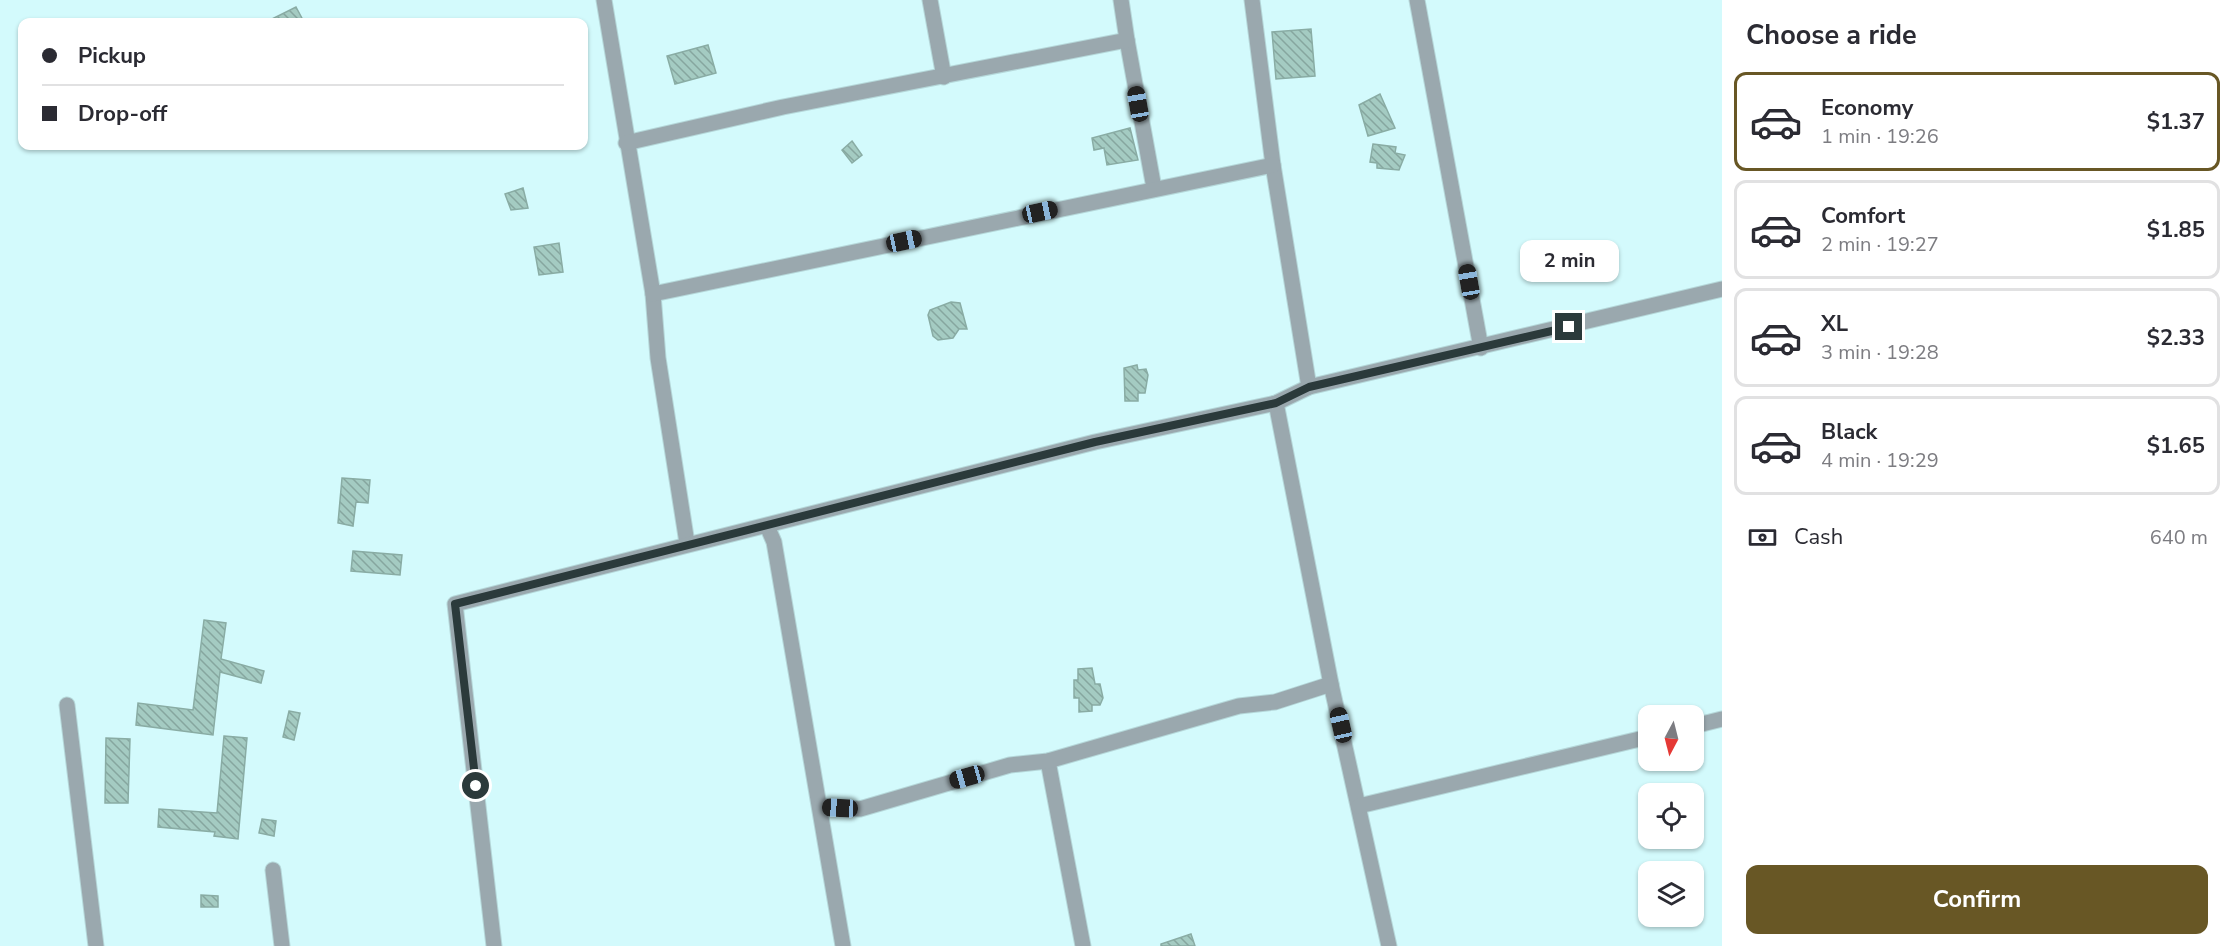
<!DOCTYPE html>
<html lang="en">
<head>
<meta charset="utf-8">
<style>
	:root { --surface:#fff; --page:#f2f2f3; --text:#2b2b33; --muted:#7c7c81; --line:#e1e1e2; --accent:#685725 }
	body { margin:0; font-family:"Nunito Sans",sans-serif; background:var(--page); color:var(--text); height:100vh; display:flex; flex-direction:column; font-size:22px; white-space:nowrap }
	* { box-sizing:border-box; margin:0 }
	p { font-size:20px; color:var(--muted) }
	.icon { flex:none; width:33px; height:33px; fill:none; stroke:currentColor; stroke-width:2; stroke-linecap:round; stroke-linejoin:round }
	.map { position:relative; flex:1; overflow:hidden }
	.sheet { display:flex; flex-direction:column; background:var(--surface); width:510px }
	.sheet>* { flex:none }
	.guide { position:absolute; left:18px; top:18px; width:570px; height:132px; border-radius:12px; box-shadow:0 2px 4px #0004; display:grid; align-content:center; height:132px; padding:0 24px; background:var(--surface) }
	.needle { width:39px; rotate:187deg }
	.fabs { position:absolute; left:1638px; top:705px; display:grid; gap:12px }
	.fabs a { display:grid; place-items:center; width:66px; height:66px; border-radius:12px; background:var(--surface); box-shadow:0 2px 4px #0004; font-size:30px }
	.end { position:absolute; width:27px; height:27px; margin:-14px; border:8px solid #2b3a3b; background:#fff; box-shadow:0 0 0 3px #fff }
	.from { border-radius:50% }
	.bubble { position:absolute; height:42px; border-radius:12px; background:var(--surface); box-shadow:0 2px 4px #0004; font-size:20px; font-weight:700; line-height:42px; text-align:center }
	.car { position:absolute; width:18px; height:36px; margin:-18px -9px; border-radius:8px; box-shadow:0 0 4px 2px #0007; background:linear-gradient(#222 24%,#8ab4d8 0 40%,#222 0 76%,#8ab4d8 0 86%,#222 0) }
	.guide b { display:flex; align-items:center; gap:21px; height:57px; font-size:22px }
	.guide b+b { border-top:2px solid var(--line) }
	.guide i { width:15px; height:15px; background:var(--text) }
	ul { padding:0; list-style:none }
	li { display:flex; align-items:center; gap:18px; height:99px; margin:0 12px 9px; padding:0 12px; border:3px solid var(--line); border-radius:12px }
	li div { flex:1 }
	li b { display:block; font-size:22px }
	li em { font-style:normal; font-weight:700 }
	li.current { border-color:var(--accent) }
	li>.icon { width:54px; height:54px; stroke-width:1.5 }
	h2 { padding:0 24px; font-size:27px; line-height:72px }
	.pay { display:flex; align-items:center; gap:15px; height:66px; padding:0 24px; font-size:22px }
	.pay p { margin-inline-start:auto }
	.action { display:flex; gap:12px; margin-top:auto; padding:12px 24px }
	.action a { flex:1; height:69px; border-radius:12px; background:var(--accent); color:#fff; font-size:24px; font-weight:700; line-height:69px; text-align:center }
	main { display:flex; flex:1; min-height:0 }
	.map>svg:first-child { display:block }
</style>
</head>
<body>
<main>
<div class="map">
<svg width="1722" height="946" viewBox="0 0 1722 946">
	<defs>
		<pattern id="building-back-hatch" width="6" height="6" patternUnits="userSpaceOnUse" patternTransform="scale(1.5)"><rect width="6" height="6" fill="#a4cbc2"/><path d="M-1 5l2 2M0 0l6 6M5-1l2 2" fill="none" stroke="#86a69f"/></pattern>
	</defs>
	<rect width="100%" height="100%" fill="#d3fafc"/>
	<!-- building -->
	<g fill="url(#building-back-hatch)" stroke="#89aca4" stroke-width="1.5">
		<polygon points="296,7 304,22 266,22"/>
		<polygon points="1311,29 1315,76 1276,79 1272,32"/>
		<polygon points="708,45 716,73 675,84 667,56"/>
		<polygon points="1380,94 1395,128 1368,136 1359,105"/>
		<polygon points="1130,128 1138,160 1107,165 1104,148 1094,150 1092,138"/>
		<polygon points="852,141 862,155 852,163 842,150"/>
		<polygon points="1373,144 1396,147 1395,153 1405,155 1399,170 1377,168 1377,163 1370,162"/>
		<polygon points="523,188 528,208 511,210 505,194"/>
		<polygon points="559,243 563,272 539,275 534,247"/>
		<polygon points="951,302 960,303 967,329 959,329 953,338 938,340 933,336 928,315 930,310"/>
		<polygon points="1137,365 1138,370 1146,369 1148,375 1145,393 1138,393 1138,401 1125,401 1124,368"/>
		<polygon points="342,478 370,480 368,503 356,502 353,526 338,523"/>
		<polygon points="353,551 402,555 400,575 351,571"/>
		<polygon points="204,620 226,623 221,659 264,671 261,683 220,672 213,735 136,725 138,703 193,710"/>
		<polygon points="1092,668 1095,684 1100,684 1103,698 1100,705 1092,705 1092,711 1079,712 1079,698 1074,698 1074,680 1078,680 1078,669"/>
		<polygon points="289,711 300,713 294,740 283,737"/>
		<polygon points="224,736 247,738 238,839 214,836 215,832 158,827 159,809 217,813"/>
		<polygon points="106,738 130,739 128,803 105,803"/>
		<polygon points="262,819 276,821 274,836 259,833"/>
		<polygon points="201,895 218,896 218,907 201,907"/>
		<polygon points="1191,934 1195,946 1161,946 1161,944"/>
	</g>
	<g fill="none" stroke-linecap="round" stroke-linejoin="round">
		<!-- minor casing -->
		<g stroke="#b5d7d9" stroke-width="17">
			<g id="minor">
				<polyline points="604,0 653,294 658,358 687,543"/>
				<polyline points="930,0 944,77"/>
				<polyline points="1252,0 1273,165 1309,387"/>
				<polyline points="1417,0 1481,348"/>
				<polyline points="1127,40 1154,188"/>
				<polyline points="626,143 783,107 1127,40 1121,0"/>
				<polyline points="653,294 1273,165"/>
				<polyline points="1276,403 1331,684 1389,946"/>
				<polyline points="767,526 774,542 843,946"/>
				<polyline points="67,705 96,946"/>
				<polyline points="1694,726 1722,719"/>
				<polyline points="1048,761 1083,946"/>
				<polyline points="820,806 860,809 1010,765 1048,761 1239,706 1275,702 1331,684"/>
				<polyline points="1359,806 1648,737"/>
				<polyline points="273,870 282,946"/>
				<polyline points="494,946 455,604 1095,442 1276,403 1309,387 1722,289"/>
			</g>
		</g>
		<!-- minor -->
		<use href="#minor" stroke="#9aa8ae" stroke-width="15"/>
	</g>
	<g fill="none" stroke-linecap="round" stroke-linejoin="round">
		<!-- route -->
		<polyline stroke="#2b3a3b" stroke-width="8" points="476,786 455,604 1095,442 1276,403 1309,387 1569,327"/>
	</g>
</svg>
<div class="fabs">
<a><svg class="needle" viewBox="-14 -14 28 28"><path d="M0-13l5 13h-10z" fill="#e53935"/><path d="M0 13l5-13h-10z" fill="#7c7c81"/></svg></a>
<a><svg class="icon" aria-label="locate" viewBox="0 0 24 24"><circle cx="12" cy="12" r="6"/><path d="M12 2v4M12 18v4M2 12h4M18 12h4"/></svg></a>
<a><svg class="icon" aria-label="layers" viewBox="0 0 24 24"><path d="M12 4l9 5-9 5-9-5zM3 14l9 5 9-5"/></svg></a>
</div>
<i class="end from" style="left:476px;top:786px"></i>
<i class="end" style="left:1569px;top:327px"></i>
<div class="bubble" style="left:1520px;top:240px;width:99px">2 min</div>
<i class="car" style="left:1138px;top:104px;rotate:350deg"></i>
<i class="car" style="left:1040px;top:212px;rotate:78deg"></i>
<i class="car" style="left:904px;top:241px;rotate:78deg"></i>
<i class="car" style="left:1469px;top:282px;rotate:350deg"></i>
<i class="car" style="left:1341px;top:725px;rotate:347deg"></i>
<i class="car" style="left:967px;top:777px;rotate:254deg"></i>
<i class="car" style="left:840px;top:808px;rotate:273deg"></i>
<div class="guide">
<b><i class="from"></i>Pickup</b>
<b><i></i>Drop-off</b>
</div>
</div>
<section class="sheet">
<h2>Choose a ride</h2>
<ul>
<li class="current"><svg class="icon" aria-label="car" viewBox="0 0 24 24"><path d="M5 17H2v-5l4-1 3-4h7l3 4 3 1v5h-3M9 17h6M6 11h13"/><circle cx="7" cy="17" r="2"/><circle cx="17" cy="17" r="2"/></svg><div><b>Economy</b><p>1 min · 19:26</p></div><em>$1.37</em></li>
<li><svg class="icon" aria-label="car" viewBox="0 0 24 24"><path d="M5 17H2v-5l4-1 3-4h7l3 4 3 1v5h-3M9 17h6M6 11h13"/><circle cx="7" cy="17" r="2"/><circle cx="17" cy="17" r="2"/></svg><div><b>Comfort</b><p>2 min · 19:27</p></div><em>$1.85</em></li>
<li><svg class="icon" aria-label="car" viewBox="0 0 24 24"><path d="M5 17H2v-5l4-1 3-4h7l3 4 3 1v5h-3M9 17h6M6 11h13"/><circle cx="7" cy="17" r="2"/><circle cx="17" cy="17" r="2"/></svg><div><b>XL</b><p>3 min · 19:28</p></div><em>$2.33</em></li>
<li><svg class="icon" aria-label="car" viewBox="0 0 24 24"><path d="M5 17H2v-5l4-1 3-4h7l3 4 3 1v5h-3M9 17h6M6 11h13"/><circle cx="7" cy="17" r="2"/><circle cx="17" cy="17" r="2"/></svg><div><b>Black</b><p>4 min · 19:29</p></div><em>$1.65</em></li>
</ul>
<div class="pay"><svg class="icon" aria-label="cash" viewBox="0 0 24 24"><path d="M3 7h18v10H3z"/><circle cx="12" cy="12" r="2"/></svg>Cash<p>640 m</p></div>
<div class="action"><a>Confirm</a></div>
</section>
</main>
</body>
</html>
